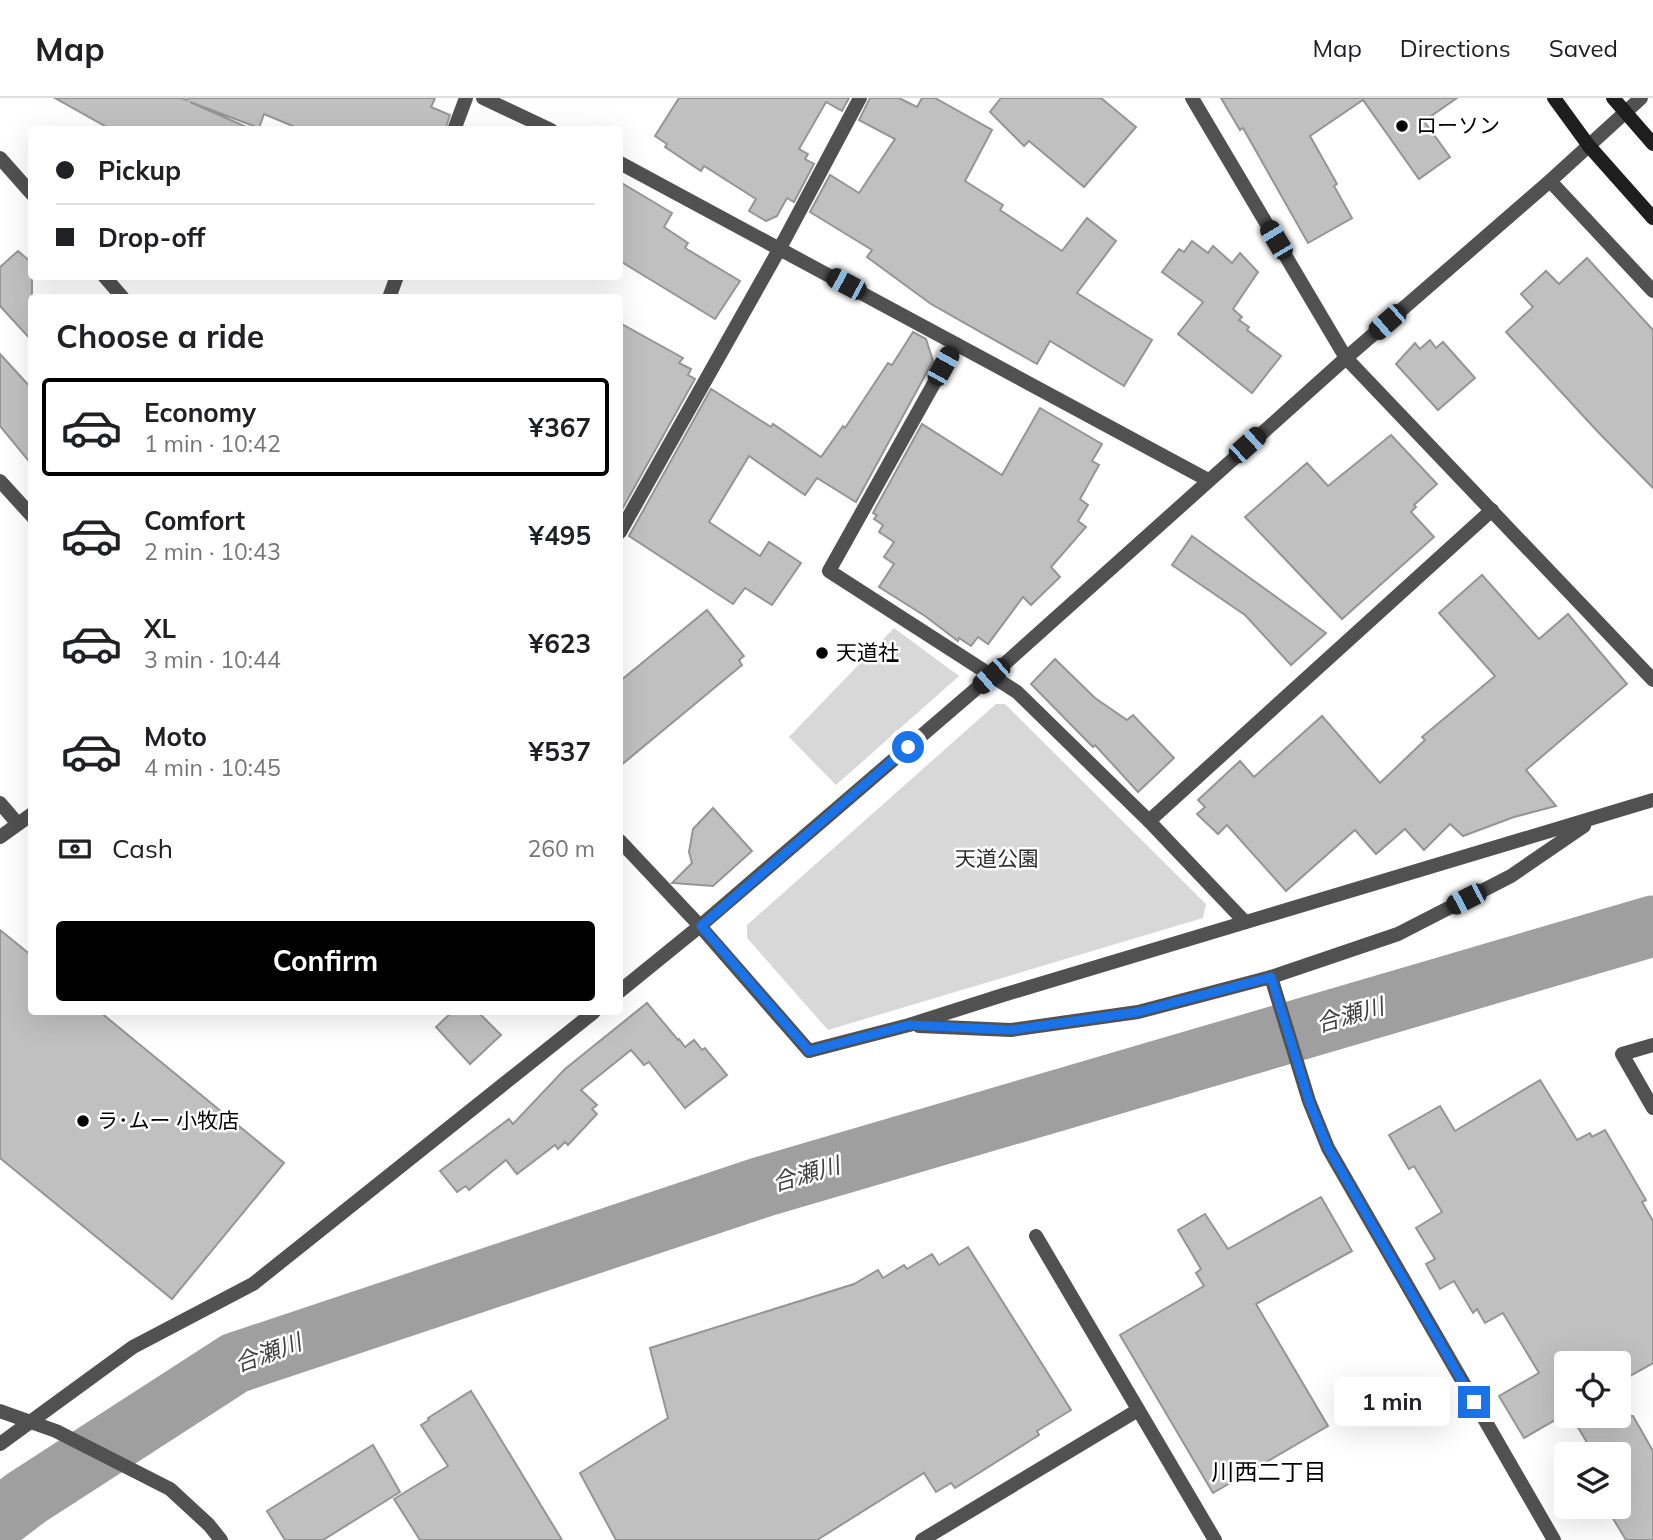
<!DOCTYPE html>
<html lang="en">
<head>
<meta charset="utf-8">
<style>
	:root { --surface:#fff; --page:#f6f6f6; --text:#202124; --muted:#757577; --line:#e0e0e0; --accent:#000 }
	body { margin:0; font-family:Mulish,"Noto Sans JP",sans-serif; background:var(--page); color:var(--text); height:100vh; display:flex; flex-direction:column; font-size:26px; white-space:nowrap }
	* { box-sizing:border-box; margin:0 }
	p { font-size:23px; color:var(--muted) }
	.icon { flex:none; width:38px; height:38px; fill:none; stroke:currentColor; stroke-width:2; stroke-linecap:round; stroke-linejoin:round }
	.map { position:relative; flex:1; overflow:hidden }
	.side { position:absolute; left:28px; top:196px; width:595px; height:721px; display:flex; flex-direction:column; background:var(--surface); border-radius:7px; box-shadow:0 7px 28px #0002 }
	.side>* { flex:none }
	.banner { position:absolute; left:28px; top:28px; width:595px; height:154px; border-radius:7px; box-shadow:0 7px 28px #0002; display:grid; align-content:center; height:154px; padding:0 28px; background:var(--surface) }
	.fabs { position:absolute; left:1554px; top:1253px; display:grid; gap:14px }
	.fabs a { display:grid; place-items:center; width:77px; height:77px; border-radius:7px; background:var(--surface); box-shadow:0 7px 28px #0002; font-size:35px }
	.end { position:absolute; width:32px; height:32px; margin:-16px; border:9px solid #1a73e8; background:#fff; box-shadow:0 0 0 4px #fff }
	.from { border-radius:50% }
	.bubble { position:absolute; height:49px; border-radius:7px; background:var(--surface); box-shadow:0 7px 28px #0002; font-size:23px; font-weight:700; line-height:49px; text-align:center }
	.car { position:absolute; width:21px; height:42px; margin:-21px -10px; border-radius:9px; box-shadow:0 0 5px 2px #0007; background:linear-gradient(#222 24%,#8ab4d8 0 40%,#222 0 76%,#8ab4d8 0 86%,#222 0) }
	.banner b { display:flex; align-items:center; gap:24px; height:66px; font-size:26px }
	.banner b+b { border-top:2px solid var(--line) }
	.banner i { width:18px; height:18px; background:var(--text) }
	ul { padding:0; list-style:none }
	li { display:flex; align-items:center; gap:21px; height:98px; margin:0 14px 10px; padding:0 14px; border:4px solid transparent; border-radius:7px }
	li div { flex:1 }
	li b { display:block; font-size:26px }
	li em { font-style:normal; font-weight:700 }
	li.selected { border-color:var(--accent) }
	li>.icon { width:63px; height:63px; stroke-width:1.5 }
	h2 { padding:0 28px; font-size:32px; line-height:84px }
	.pay { display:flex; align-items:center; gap:18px; height:77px; padding:0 28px; font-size:26px }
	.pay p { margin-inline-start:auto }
	.button { display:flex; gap:14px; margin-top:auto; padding:14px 28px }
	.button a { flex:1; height:80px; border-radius:7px; background:var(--accent); color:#fff; font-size:28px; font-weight:700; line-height:80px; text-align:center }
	header { display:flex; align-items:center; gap:42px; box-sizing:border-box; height:98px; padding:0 35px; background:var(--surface); border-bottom:2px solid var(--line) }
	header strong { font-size:33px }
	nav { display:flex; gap:38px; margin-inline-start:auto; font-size:24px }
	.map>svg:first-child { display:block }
</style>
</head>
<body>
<header>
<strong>Map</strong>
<nav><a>Map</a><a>Directions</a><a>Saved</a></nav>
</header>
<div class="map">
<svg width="1653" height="1442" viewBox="0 0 1653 1442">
	<rect width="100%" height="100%" fill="#fff"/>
	<!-- green -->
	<g fill="#d8d8d8">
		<polygon points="894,530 959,578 836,687 789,639"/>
		<polygon points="996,606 1005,606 1206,806 1203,820 828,932 747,840 747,827"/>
	</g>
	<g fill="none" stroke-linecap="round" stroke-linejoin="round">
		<!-- river -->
		<polyline stroke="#9f9f9f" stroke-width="61" points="0,1420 26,1400 235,1265 762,1089 1653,828"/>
	</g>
	<!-- building -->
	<g fill="#c0c0c0" stroke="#959595" stroke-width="2">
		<polygon points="55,0 181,0 187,2 188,0 435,0 431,9 450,17 445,32 302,32 264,16 259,30 190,4 253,32 112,32"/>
		<polygon points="679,0 849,0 842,13 826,4 799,51 808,56 805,61 814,66 794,104 787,100 777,118 766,123 749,113 756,101 704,68 701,73 665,49 667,46 655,38"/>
		<polygon points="870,0 899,0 917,9 922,0 935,0 992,32 965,83 1003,107 1000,112 1062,153 1087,120 1116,143 1077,195 1152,242 1124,288 1050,243 1037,266 931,206 867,159 872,152 810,114 830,77 859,95 895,41 859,22"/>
		<polygon points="1001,0 1101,0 1136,29 1084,89 1029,43 1024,48 990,14"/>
		<polygon points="1221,0 1457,0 1424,23 1450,59 1419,81 1363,2 1310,38 1337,86 1334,88 1352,120 1308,145 1243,30 1240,32"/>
		<polygon points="620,84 672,115 664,129 688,145 685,150 740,183 715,221 620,163"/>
		<polygon points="1192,143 1208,155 1213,148 1232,165 1240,155 1258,174 1233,211 1242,219 1239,222 1249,229 1247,232 1281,258 1252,295 1178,236 1203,204 1162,174 1179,151 1184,154"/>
		<polygon points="18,153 32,165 32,243 0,208 0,169"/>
		<polygon points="1587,160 1653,232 1653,390 1598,334 1506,234 1533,209 1521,196 1546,173 1559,186"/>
		<polygon points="620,225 683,260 679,265 691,271 688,277 695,281 620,415"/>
		<polygon points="913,234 926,241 933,263 856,404 817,380 805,397 749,358 709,424 760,458 769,444 801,465 772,507 745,490 733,506 629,438 711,291 771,329 773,326 821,359 843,328 845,330 888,265 892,267"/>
		<polygon points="1430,242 1436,250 1443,244 1475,280 1438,312 1396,266 1415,245 1420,251"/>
		<polygon points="0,256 32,291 32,367 0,328"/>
		<polygon points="1040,310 1102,346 1092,363 1099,367 1080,401 1088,407 1078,423 1086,429 1051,469 1060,479 1031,507 1023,499 988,546 978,539 971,548 959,540 958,543 925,518 879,489 894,466 884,459 894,444 879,434 883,427 874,421 877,417 873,415 922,326 1002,377"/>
		<polygon points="1391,337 1437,386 1414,407 1416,409 1411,414 1434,439 1342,521 1245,419 1307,365 1328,388"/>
		<polygon points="1192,438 1326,535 1291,567 1245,517 1172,467"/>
		<polygon points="1482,477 1539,541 1568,516 1627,586 1526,672 1556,708 1514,719 1463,738 1450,726 1424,752 1405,731 1376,756 1355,732 1286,793 1227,727 1218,736 1197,716 1205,709 1198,702 1240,663 1254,679 1322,618 1380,685 1425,642 1422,639 1495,578 1439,515"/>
		<polygon points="707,512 744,558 739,562 742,567 620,668 620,583"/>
		<polygon points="1055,561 1095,600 1127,622 1133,617 1174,660 1138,694 1095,647 1093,649 1031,586"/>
		<polygon points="713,710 752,753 713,788 672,785 692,765 689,754 693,731"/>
		<polygon points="0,832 32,858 32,914 100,914 284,1065 172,1201 0,1060"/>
		<polygon points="647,905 678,942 679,941 685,949 694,942 702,952 705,950 727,977 685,1010 649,964 644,967 631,952 581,992 597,1007 592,1011 597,1016 568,1047 565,1044 558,1051 555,1047 517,1076 506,1062 469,1092 466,1088 457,1094 440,1073 509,1021 513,1026 565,971"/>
		<polygon points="452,914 478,914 501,937 470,966 436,929"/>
		<polygon points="1540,982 1577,1042 1590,1035 1592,1039 1605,1032 1646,1102 1642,1104 1653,1123 1653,1265 1621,1283 1619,1279 1619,1265 1566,1265 1566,1321 1564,1317 1524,1340 1499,1298 1539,1275 1503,1215 1485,1225 1477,1211 1473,1215 1454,1183 1440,1191 1426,1166 1435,1161 1416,1130 1442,1114 1414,1068 1409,1071 1389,1037 1440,1008 1455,1033"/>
		<polygon points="1321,1099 1352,1153 1256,1206 1328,1328 1213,1395 1120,1237 1204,1188 1196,1175 1201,1171 1178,1132 1205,1116 1228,1151"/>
		<polygon points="968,1149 1071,1312 1037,1333 1039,1337 955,1390 951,1385 936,1394 924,1375 817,1442 616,1442 580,1375 668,1320 650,1250 854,1186 878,1172 883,1180 904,1167 907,1171 932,1156 939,1167"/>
		<polygon points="471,1293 492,1327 562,1442 420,1442 394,1401 448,1368 421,1327 429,1322 428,1320"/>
		<polygon points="1571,1318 1633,1318 1653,1353 1653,1442 1626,1442 1606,1409 1619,1409 1619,1356 1594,1356"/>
		<polygon points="373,1347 400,1394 323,1442 285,1442 267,1413"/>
	</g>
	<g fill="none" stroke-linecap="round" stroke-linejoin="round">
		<!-- minor -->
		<g stroke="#515151" stroke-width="14">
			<polyline points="483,0 551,32"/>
			<polyline points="1192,0 1346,260 1653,582"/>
			<polyline points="454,32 466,0"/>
			<polyline points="620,65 1208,382"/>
			<polyline points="389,200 397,178"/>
			<polyline points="956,246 829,473 1017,594 1149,723 1245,824"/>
			<polyline points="0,383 32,418"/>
			<polyline points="620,434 780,150 860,0"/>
			<polyline points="0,705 18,726"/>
			<polyline points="1149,723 1492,412"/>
			<polyline points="0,739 32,716"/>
			<polyline points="1271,879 1309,1003 1328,1050 1554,1442"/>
			<polyline points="620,893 700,828"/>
			<polyline points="919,928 1011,932 1138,914 1271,879 1398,836 1511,778 1584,728"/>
			<polyline points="1653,947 1622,956 1653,1010"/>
			<polyline points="809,953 909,927 1003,897 1653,702"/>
			<polyline points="1036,1138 1215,1442"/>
			<polyline points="0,1346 133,1249 253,1186 594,914"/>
			<polyline points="922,1442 1138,1312"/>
		</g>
		<!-- tertiary -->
		<g stroke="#515151" stroke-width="14">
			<polyline points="0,60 32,96"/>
			<polyline points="1550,83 1653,193"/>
			<polyline points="104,178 123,200"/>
			<polyline points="620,743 700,828 809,953"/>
			<polyline points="700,828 991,578 1346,260 1550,83 1641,0"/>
			<polyline points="0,1313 56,1333 170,1391 209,1427 221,1442"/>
		</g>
		<!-- secondary -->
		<g stroke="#1e1e1e" stroke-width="14">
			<polyline points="1554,0 1589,48 1653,120"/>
			<polyline points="1613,0 1653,46"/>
		</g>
	</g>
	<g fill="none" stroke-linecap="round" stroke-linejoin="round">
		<!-- route -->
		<polyline stroke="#1a73e8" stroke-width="9" points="908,649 701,828 809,953 909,927 1011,932 1138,914 1271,879 1309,1003 1328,1050 1474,1304"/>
	</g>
	<!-- markers -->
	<g fill="#000" stroke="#fff" stroke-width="2.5">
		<circle cx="1402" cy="28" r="7"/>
		<circle cx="822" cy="555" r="7"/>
		<circle cx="83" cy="1023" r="7"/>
	</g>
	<g text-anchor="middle" stroke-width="5" stroke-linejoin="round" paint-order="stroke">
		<!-- poi labels -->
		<g font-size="21" fill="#000" stroke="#fff" text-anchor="start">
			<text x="1416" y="35">ローソン</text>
			<text x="836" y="562">天道社</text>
			<text x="97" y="1030">ラ･ムー 小牧店</text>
		</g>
		<!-- park labels -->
		<g font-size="21" fill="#2f2f2f" stroke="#fff">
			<text x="997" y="768">天道公園</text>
		</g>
		<!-- water labels -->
		<g font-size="23" font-style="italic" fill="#404040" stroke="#fff">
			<text transform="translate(1350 917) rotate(-16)" y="8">合瀬川</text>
			<text transform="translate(806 1076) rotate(-16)" y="8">合瀬川</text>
			<text transform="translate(268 1255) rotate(-20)" y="8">合瀬川</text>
		</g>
		<!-- neighbourhood labels -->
		<g font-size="23" fill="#000" stroke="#fff">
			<text x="1269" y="1382">川西二丁目</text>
		</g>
	</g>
</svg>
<div class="fabs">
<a><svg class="icon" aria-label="locate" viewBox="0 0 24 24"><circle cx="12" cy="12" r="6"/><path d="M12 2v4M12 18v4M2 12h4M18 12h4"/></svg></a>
<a><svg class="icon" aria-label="layers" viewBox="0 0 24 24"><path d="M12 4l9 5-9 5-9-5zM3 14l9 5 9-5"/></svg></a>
</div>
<i class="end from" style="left:908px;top:649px"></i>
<i class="end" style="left:1474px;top:1304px"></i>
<div class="bubble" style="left:1334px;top:1279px;width:116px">1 min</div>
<i class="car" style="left:1276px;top:142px;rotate:329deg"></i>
<i class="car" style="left:846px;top:186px;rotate:298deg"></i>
<i class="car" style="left:1387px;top:224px;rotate:229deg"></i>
<i class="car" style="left:943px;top:268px;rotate:29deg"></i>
<i class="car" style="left:1247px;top:347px;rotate:48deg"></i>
<i class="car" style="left:991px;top:578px;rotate:229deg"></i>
<i class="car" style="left:1466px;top:801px;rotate:243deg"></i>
<div class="banner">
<b><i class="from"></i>Pickup</b>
<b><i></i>Drop-off</b>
</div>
<section class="side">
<h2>Choose a ride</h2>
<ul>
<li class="selected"><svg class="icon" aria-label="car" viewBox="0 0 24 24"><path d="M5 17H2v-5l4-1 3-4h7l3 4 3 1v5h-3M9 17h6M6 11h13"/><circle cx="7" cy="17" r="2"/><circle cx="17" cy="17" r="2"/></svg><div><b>Economy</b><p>1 min · 10:42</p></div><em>¥367</em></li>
<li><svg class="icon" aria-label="car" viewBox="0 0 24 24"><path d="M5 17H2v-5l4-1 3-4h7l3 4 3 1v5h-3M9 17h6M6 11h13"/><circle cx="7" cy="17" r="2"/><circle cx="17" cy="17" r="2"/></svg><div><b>Comfort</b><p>2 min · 10:43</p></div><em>¥495</em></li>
<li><svg class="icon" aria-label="car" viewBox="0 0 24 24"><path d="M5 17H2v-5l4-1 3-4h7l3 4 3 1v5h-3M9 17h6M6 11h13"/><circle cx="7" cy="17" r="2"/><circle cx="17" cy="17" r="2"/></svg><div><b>XL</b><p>3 min · 10:44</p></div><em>¥623</em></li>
<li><svg class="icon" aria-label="car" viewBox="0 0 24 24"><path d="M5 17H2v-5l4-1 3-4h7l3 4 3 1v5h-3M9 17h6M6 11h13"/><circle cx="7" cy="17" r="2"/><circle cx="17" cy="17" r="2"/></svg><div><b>Moto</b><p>4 min · 10:45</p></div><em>¥537</em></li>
</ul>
<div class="pay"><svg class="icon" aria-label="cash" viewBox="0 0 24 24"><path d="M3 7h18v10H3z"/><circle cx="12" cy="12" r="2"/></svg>Cash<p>260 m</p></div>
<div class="button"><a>Confirm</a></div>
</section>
</div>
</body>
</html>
